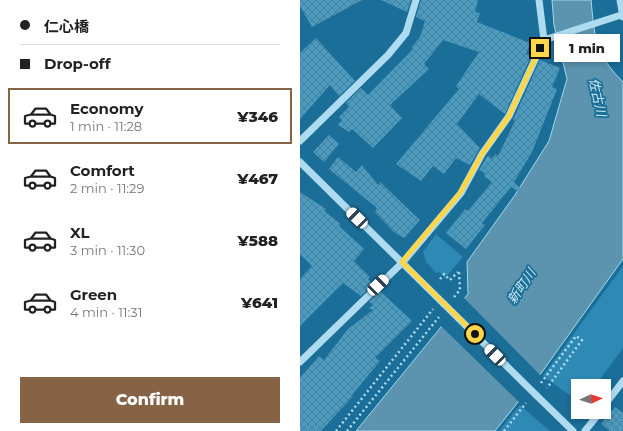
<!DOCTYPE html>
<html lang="en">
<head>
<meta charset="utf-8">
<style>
	:root { --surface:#fff; --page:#f2f2f2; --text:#222; --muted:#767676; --line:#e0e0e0; --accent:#856344 }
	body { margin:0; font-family:Montserrat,"Noto Sans JP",sans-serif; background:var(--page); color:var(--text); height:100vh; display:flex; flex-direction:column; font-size:15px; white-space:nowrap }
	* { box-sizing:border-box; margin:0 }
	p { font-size:13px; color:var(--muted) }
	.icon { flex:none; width:22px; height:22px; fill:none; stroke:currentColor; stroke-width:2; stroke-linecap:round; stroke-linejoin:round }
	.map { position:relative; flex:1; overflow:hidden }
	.sheet { display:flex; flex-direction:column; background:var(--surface); width:300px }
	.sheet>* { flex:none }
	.guide { display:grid; align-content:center; height:88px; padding:0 20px; background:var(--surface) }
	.needle { width:26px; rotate:86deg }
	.controls { position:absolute; left:271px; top:379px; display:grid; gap:8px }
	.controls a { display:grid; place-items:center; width:40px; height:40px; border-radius:0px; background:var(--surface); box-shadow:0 2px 6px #0003; font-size:20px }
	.end { position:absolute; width:18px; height:18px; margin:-9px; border:5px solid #ffd54a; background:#111; box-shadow:0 0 0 2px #111 }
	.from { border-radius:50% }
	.bubble { position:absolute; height:28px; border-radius:0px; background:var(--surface); box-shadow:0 2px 6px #0003; font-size:13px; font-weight:800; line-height:28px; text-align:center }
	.car { position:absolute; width:12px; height:24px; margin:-12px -6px; border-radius:5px; box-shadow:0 0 3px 1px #0007; background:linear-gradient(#fff 24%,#345 0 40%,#fff 0 76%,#345 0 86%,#fff 0) }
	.guide b { display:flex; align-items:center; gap:14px; height:38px; font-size:15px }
	.guide b+b { border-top:1px solid var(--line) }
	.guide i { width:10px; height:10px; background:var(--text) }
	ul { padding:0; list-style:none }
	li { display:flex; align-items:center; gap:12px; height:56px; margin:0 8px 6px; padding:0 12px; border:2px solid transparent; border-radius:0px }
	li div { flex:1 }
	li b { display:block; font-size:15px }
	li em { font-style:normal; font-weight:800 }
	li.active { border-color:var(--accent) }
	li>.icon { width:36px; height:36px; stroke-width:1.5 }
	.cta { display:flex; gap:8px; margin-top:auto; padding:8px 20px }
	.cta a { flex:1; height:46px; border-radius:0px; background:var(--accent); color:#fff; font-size:16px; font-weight:800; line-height:46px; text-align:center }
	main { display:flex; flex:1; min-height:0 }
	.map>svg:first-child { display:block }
</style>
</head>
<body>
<main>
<section class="sheet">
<div class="guide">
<b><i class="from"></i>仁心橋</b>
<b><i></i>Drop-off</b>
</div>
<ul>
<li class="active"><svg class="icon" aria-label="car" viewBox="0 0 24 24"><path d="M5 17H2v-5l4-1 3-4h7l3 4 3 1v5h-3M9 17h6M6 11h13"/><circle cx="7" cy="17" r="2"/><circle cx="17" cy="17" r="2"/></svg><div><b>Economy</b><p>1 min · 11:28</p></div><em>¥346</em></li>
<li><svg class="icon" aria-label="car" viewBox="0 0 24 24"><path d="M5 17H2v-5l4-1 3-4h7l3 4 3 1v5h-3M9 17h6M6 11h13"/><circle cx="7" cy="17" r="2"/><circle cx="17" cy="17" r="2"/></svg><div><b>Comfort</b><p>2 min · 11:29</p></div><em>¥467</em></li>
<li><svg class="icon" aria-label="car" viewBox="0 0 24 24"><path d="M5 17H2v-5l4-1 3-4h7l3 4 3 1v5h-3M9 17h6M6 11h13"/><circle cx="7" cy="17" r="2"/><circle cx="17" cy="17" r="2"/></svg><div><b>XL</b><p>3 min · 11:30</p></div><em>¥588</em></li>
<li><svg class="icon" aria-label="car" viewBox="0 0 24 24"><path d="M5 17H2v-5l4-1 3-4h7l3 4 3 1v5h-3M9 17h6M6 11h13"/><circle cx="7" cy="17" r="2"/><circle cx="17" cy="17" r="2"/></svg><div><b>Green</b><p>4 min · 11:31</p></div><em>¥641</em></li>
</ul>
<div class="cta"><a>Confirm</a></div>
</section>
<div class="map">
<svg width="323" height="431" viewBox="0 0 323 431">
	<defs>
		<pattern id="building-cross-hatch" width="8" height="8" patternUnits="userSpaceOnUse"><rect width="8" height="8" fill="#4b9bc1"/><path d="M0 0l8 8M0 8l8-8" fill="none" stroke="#4b7f98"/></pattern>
	</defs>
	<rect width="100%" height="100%" fill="#1a6e97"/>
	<!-- green -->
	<g fill="#2e89b4">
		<polygon points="136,234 163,257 145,278 139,272 136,273 126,262 123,252"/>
		<polygon points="323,266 323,348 295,386 278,386 278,399 275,399 243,376"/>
		<polygon points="220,405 250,431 199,431"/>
	</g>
	<!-- water -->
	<path fill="#5c93ae" stroke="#a1daf2" d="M252 0H291C295 38 294 53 323 82V259L242 372 195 431H56L168 294 167 262 215 195 249 141 267 79 254 25Z"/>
	<!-- pier -->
	<polygon fill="#1a6e97" points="163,297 241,376 220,403 140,325"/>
	<!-- building -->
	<g fill="url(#building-cross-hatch)">
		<polygon points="0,0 62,0 12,27 0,6"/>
		<polygon points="81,0 111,0 107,12"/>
		<polygon points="121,0 178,0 175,12 180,13 177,22 230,43 226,54 231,56 205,114 179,94 157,124 180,148 170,165 156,158 144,174 133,166 121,181 96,164 159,89 156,86 179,52 143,40 124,64 129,69 90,105 102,118 73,148 52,129 49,132 38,125 42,120 39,117 49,107 46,103 61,88 68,95 113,49 111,48 120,37 125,21 116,17"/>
		<polygon points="16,38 55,81 39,96 30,85 0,119 0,53"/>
		<polygon points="240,60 260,68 252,87 257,89 232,152 214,182 220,188 218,191 211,187 182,223 185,225 166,249 146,233 165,209 168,211 192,182 184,176 185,173 179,170 188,155 192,159 195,154 198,156 215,121 213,120"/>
		<polygon points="29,135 39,144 24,162 13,152"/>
		<polygon points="38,157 56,172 62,165 78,185 80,182 120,220 104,238 94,232 75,212 77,208 29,169"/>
		<polygon points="0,192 26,209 24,211 41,224 39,226 64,249 54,261 70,277 68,279 73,284 61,296 43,283 0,326 0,279 12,266 0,254"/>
		<polygon points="80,291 112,321 75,358 80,361 52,395 53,396 21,431 0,431 0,378 19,356 24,360 48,329 73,310 69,308 73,305 69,302"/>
		<polygon points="315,407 323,413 323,431 310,431 301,424"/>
	</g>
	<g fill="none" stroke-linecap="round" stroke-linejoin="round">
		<!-- path -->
		<g stroke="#aedbf0" stroke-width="2.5" stroke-dasharray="2 3" stroke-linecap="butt">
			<polyline points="140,279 144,274 150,280 158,272"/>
			<polyline points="154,297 160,290 159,272"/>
			<polyline points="241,383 276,336 282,340 247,388"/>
			<polyline points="36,431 133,309"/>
			<polyline points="47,431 139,317"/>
			<polyline points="204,431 226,403"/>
		</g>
		<!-- minor -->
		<g stroke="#aedbf0" stroke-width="7">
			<polyline points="320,0 323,17"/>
			<polyline points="244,40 321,15"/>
			<polyline points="0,141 88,55 106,33 116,0"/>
			<polyline points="0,162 144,304"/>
			<polyline points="0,362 103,262 161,193 182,154 209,116 244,40 239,0"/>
			<polyline points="236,395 273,431"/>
			<polyline points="304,406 323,381"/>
			<polyline points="285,431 300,412"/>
		</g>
		<!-- minor-bridge -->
		<polyline stroke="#aedbf0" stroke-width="7" points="144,304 236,395"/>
	</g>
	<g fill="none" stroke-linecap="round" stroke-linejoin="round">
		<!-- route -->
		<polyline stroke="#ffd54a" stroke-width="5" points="175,334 102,262 160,193 182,154 209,116 240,48"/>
	</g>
	<g text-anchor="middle" stroke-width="3.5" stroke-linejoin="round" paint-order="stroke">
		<!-- water labels -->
		<g font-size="13" font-style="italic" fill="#cbebf9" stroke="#1a6e97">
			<text transform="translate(298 97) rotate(78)" y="5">佐古川</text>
			<text transform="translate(221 286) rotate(-56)" y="5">新町川</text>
		</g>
	</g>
</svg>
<div class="controls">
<a><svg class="needle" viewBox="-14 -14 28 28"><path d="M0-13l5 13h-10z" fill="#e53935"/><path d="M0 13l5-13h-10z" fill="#767676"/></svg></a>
</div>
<i class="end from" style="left:175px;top:334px"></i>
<i class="end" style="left:240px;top:48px"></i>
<div class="bubble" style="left:254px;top:34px;width:66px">1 min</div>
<i class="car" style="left:57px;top:218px;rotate:314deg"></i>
<i class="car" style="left:78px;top:285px;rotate:46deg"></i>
<i class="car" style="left:195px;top:355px;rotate:315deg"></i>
</div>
</main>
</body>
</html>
